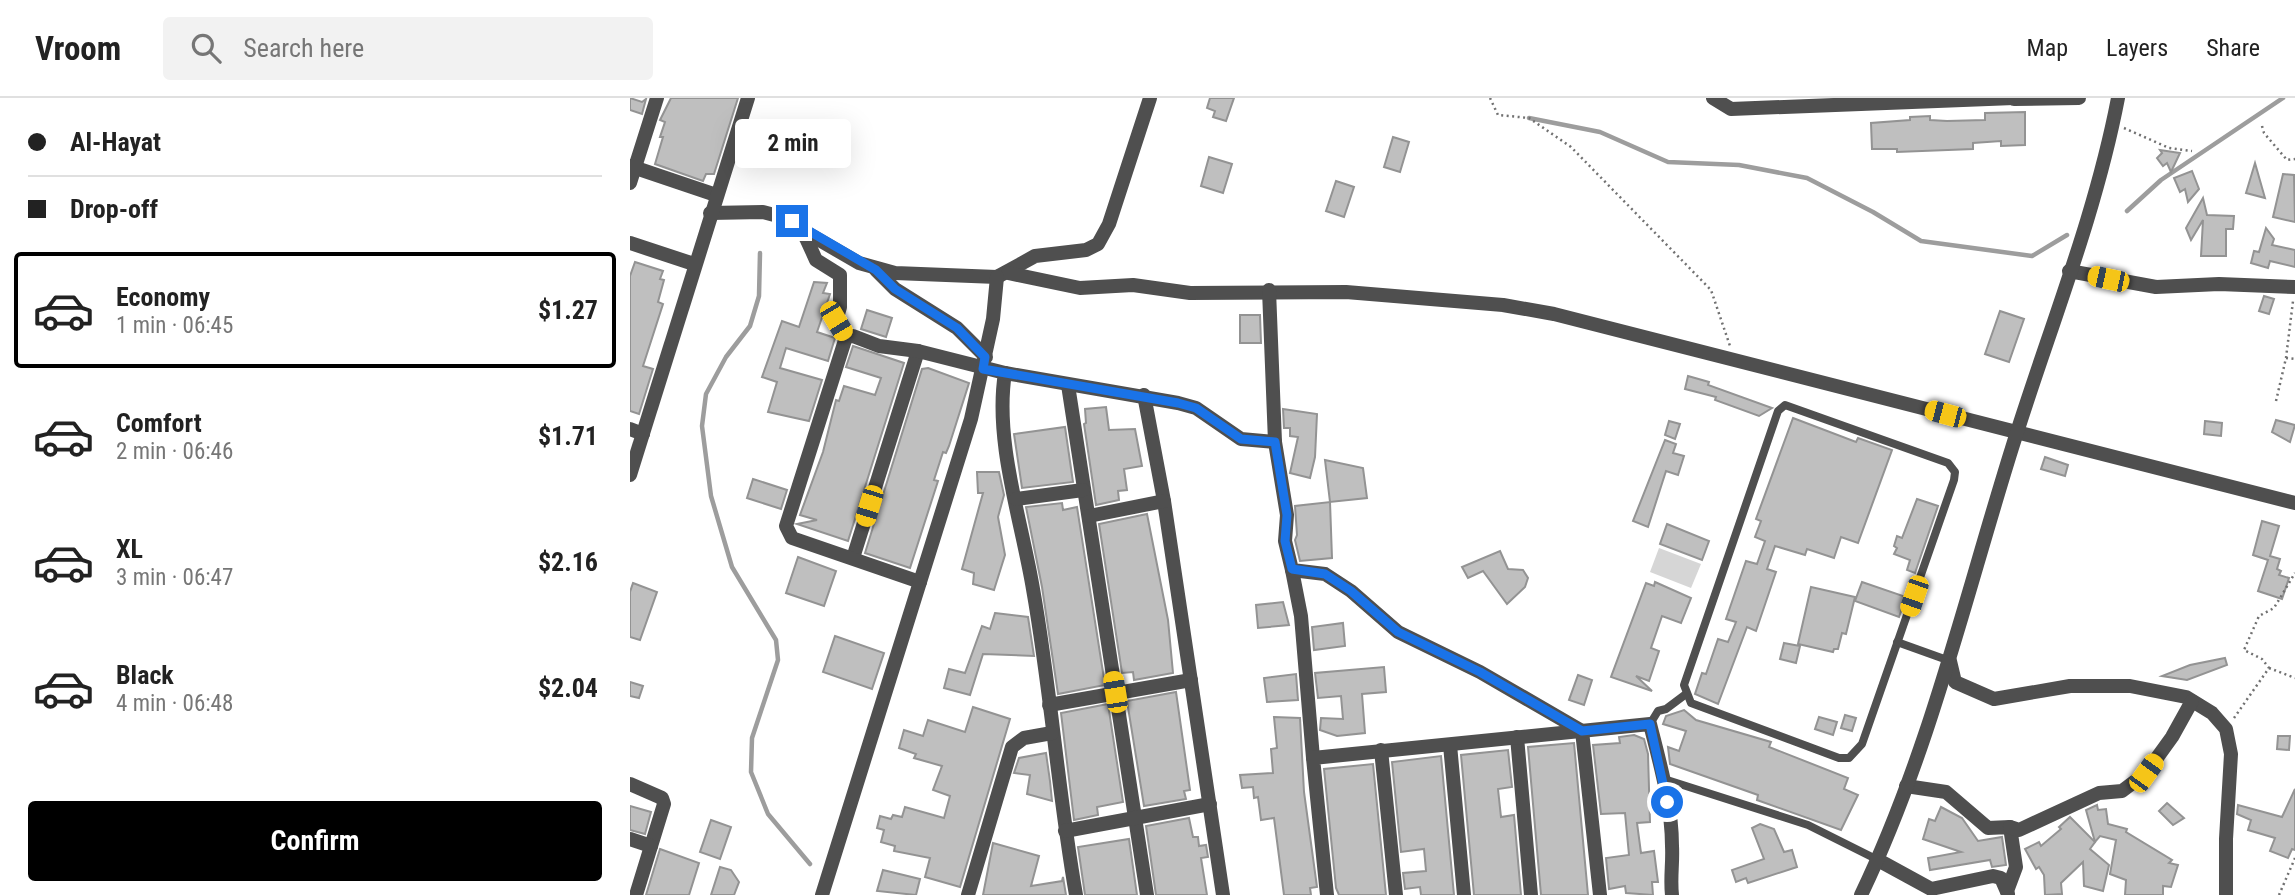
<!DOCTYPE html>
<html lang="en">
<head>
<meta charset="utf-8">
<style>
	:root { --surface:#fff; --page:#f2f2f2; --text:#222; --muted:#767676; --line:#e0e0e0; --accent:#000 }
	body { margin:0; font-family:"Roboto Condensed",sans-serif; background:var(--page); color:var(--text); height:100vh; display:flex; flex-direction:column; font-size:26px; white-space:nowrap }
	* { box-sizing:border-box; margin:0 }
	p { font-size:23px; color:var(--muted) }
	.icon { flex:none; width:38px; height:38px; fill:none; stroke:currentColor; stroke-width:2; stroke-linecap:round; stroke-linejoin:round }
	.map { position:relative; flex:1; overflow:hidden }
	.drawer { display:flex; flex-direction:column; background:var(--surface); width:630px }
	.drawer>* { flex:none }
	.hud { display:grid; align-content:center; height:154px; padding:0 28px; background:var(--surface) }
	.end { position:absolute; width:32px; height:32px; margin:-16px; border:9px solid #1a73e8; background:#fff; box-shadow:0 0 0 4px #fff }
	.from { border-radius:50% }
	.bubble { position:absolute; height:49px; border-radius:7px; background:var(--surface); box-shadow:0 7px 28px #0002; font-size:23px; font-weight:700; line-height:49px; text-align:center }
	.car { position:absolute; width:21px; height:42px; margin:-21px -10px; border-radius:9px; box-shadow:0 0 5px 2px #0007; background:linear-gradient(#f5c518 24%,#345 0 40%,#f5c518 0 76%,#345 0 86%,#f5c518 0) }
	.hud b { display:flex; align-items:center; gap:24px; height:66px; font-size:26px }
	.hud b+b { border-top:2px solid var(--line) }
	.hud i { width:18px; height:18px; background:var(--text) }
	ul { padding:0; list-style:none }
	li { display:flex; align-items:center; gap:21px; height:116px; margin:0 14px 10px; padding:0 14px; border:4px solid transparent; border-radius:7px }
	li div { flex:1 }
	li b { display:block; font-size:26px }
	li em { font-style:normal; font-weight:700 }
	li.current { border-color:var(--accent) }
	li>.icon { width:63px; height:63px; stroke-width:1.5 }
	.primary-button { display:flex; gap:14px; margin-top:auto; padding:14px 28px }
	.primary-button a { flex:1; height:80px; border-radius:7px; background:var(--accent); color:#fff; font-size:28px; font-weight:700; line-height:80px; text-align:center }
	header { display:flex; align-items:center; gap:42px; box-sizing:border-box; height:98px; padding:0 35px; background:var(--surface); border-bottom:2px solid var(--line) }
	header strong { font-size:33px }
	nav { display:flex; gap:38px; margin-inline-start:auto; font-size:24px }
	.search { width:490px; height:63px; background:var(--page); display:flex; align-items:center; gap:18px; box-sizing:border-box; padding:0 24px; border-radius:7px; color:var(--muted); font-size:26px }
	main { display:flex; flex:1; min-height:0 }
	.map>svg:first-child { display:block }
</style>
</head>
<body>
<header>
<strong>Vroom</strong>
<div class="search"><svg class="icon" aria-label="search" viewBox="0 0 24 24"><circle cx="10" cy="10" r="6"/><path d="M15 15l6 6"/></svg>Search here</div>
<nav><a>Map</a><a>Layers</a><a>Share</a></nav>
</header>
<main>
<section class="drawer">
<div class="hud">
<b><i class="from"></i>Al-Hayat</b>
<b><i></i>Drop-off</b>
</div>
<ul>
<li class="current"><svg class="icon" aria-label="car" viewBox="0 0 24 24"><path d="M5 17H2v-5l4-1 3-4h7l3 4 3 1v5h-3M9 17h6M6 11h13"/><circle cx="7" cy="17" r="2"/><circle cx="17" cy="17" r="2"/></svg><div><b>Economy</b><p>1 min · 06:45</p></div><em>$1.27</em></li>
<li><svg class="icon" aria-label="car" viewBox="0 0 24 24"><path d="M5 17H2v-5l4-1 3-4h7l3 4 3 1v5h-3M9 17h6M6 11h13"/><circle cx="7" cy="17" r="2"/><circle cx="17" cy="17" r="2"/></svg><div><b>Comfort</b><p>2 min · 06:46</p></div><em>$1.71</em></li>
<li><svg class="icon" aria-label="car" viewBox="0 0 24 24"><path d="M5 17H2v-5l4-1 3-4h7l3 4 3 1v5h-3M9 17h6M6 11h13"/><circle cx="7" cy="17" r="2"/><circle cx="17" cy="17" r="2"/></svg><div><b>XL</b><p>3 min · 06:47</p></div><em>$2.16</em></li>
<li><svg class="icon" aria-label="car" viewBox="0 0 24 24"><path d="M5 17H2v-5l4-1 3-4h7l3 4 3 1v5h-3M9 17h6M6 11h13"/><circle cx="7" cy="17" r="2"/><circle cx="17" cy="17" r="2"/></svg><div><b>Black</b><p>4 min · 06:48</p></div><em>$2.04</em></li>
</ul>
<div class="primary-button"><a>Confirm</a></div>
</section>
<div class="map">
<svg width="1665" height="797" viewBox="0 0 1665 797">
	<rect width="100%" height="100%" fill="#fff"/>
	<!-- green -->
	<polygon fill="#d6d6d6" points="1029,450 1071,466 1061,490 1020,474"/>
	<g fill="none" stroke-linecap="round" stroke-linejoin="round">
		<!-- stream -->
		<g stroke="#9d9d9d" stroke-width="4.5">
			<polyline points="899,20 970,34 1038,64 1109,67 1177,80 1243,114 1291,143 1402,158 1437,137"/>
			<polyline points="1497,113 1531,82 1653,0"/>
			<polyline points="130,155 129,198 120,228 96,259 76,296 72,328 81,398 102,469 146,542 148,562 122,640 121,674 138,716 180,766"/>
		</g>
	</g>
	<!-- building -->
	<g fill="#bfbfbf" stroke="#939393" stroke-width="2">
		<polygon points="0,0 12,4 16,1 12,16 0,12"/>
		<polygon points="41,0 108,0 84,76 76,76 73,83 25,66 33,39 30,39 35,24 30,22"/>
		<polygon points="580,0 604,0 596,23 583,19 585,13 577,10"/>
		<polygon points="1395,14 1395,47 1371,48 1371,43 1343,45 1343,51 1267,54 1267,51 1242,51 1241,25 1280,22 1280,19 1300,18 1300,22 1317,23 1355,22 1355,15"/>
		<polygon points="763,39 779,44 770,74 754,69"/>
		<polygon points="1530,52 1550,55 1541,74 1537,65 1533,68 1527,60 1532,55"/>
		<polygon points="579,59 602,66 593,95 571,88"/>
		<polygon points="1625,65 1635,100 1616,95"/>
		<polygon points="1562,73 1569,91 1558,104 1555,91 1550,94 1544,80"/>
		<polygon points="1653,76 1664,77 1665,124 1643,119"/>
		<polygon points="706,83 724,89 714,119 696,113"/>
		<polygon points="1573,100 1577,117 1604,118 1603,131 1596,131 1596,158 1571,158 1573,122 1561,142 1556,130"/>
		<polygon points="1636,130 1644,141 1642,147 1665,152 1665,169 1640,163 1638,170 1621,165 1624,153 1629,154"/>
		<polygon points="5,164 33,173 30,181 34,182 28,204 33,206 13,268 23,271 9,316 0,313 0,178"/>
		<polygon points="184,184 197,185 193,195 200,196 187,234 205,240 198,263 156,250 150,270 192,282 179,323 138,314 147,284 132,279 152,223 169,229"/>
		<polygon points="1634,198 1644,201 1639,216 1629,213"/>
		<polygon points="237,212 262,220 256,239 231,231"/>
		<polygon points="1370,213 1394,221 1379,264 1355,256"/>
		<polygon points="610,217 630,217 631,245 610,245"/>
		<polygon points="223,248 274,265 218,443 167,426 187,422 170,417 193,354 206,302 209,303 214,288 245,297 251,280 216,269"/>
		<polygon points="298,270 339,285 319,348 316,355 313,354 304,382 308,383 280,470 235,455 292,271"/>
		<polygon points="1058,278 1079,284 1078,287 1142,310 1129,318 1085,302 1086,299 1055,291"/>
		<polygon points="476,309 479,332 505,331 512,368 494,371 497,392 488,393 489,402 466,407 454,326 456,325 455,311"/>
		<polygon points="653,311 687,316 685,359 680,380 660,375 668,339 660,338 660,330 654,330"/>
		<polygon points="1163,320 1226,344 1228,340 1262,352 1228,445 1211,439 1204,460 1177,451 1175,457 1145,448 1137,471 1146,474 1126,533 1117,529 1088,606 1065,596 1072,575 1076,576 1088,541 1098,544 1106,524 1096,521 1116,463 1127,466 1135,443 1125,439 1131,423 1126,421"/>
		<polygon points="1646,322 1665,327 1660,344 1642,334"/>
		<polygon points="1039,323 1050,326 1045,341 1035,337"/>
		<polygon points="1575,323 1592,325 1591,338 1574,336"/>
		<polygon points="435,329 443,384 392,390 384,336"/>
		<polygon points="1035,342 1046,346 1043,355 1054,358 1048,377 1036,373 1018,429 1003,423"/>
		<polygon points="1415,359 1438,367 1435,378 1411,371"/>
		<polygon points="695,362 733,370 737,400 700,404"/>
		<polygon points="347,374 369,374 374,397 368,419 375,457 364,492 343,486 344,475 332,471 353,395 348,395"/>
		<polygon points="123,381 157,392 151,411 117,400"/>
		<polygon points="1287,401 1308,408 1285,475 1277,472 1280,462 1264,456 1267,450 1264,448 1267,438 1272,440"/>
		<polygon points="700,404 702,460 670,463 665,442 667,437 665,408"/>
		<polygon points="432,405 433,412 447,409 475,587 428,596 412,489 396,409"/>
		<polygon points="517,416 538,522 543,575 504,582 503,574 492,575 469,426"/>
		<polygon points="1632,423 1649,428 1640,458 1650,461 1647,471 1651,473 1649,477 1659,480 1652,501 1628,493 1638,462 1623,457"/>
		<polygon points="1037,426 1079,443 1072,462 1030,446"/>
		<polygon points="870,453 878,471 893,472 898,480 895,489 877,506 853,473 838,480 832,469"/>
		<polygon points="168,459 206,473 194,508 156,495"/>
		<polygon points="1025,484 1061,500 1051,525 1032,518 1021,550 1029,553 1019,583 1006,578 1022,593 981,579 1016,485 1024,488"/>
		<polygon points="1232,484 1276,499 1269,519 1225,503"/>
		<polygon points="3,485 27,494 10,542 0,539 0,494"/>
		<polygon points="1181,489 1225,499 1216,536 1212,535 1208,551 1204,551 1203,554 1168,546"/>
		<polygon points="653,504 659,527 628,530 626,507"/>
		<polygon points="365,515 398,519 404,558 353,556 340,597 314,590 319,571 335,575 352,528 360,531"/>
		<polygon points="713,525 715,548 684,552 682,529"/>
		<polygon points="205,538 254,555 242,591 193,574"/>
		<polygon points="1154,545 1170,548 1166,565 1150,561"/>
		<polygon points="1595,560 1597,567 1557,582 1532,578 1560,567"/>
		<polygon points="754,569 756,594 732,596 735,635 707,638 690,632 691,620 713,621 711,598 688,600 685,575"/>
		<polygon points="666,576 668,602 637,604 634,580"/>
		<polygon points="948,577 962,582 954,607 939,602"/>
		<polygon points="0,584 13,588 9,600 0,598"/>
		<polygon points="546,594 560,692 554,693 556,701 514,708 497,603"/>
		<polygon points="478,606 493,704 467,709 468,717 444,722 431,615"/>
		<polygon points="343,609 380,621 330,789 295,779 300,760 264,753 265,748 251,744 254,732 247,730 250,718 261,721 263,717 272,719 275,709 314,720 320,698 303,692 312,668 284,660 286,656 269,650 274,632 293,638 298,622 335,634"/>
		<polygon points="1054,612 1066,622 1141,644 1139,649 1218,680 1214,691 1228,697 1211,732 1127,702 1128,697 1040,666 1038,649 1049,653 1056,633 1033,626 1036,618"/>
		<polygon points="1215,617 1226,620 1222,633 1211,630"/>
		<polygon points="644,619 670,620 674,694 687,789 680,790 681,797 654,797 644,720 631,722 628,699 624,700 623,689 612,690 610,677 643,675 641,651 647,650"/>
		<polygon points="1189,619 1207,624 1203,637 1185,631"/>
		<polygon points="1004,637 1014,641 1018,656 1020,724 1007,725 1011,755 1024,753 1028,784 1022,784 1023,797 996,795 995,788 979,791 976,760 999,757 995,715 971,716 963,647 990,645 989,639"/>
		<polygon points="1648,638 1660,638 1659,652 1647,651"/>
		<polygon points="944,645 958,797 911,797 898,649"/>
		<polygon points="878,652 882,689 868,691 871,719 884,717 891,797 844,797 831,657"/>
		<polygon points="416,655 420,683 422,703 397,696 400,677 384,675 389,660"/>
		<polygon points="811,658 824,797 791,797 790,789 775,791 773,775 796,773 794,751 771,754 762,664"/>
		<polygon points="743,666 756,797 709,797 706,790 694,671"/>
		<polygon points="1665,691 1665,752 1662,751 1658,760 1640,753 1645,740 1618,732 1621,722 1607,716 1608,707 1652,719"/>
		<polygon points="1537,705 1554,720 1543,727 1529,713"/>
		<polygon points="1467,707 1468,712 1476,711 1478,726 1497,731 1496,734 1542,762 1539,765 1548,767 1541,789 1533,788 1533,797 1495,797 1496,782 1480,776 1486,742 1470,738 1465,744 1456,712"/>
		<polygon points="0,708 21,714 15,736 0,732"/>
		<polygon points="1311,709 1332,720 1348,743 1372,739 1376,767 1362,769 1360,762 1300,772 1298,760 1331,754 1293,741 1299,721 1305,723"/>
		<polygon points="1440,719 1465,744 1460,751 1479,767 1473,793 1454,788 1453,764 1431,785 1432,796 1415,797 1414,777 1409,769 1406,771 1395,751 1409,744 1411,748 1431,731 1429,729"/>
		<polygon points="559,720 563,739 568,739 569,748 576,747 578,759 571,760 577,797 526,797 516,728"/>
		<polygon points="81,722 101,729 90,761 70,754"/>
		<polygon points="1130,726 1144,731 1154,754 1162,752 1167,769 1118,785 1116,780 1106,784 1102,772 1134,761 1122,730"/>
		<polygon points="499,741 507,797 455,797 448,749"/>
		<polygon points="363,745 409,758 401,788 432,783 433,779 436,797 353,797"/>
		<polygon points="30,751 69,765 59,797 16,797"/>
		<polygon points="90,769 101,772 109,784 104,797 81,797"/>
		<polygon points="253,772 290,781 286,797 247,793"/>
	</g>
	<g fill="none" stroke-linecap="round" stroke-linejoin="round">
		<!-- path -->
		<g stroke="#717171" stroke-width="2.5" stroke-dasharray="2 3.5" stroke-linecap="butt">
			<polyline points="860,0 868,17 899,20 941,49 1081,192 1100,248"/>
			<polyline points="1632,28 1634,35 1657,62 1665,61"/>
			<polyline points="1494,30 1539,50 1562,53"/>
			<polyline points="1656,260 1665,261"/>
			<polyline points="1646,303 1656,260 1663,203"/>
			<polyline points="1639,570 1665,580"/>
			<polyline points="1604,620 1639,570 1632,561 1614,552 1629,518 1644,510 1665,475"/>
			<polyline points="1649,797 1665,760"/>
		</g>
		<!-- service -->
		<g stroke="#4f4f4f" stroke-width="8">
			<polygon points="1155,307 1318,365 1325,374 1324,382 1232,646 1219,660 1209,660 1061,605 1054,587 1148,313"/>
			<polyline points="1267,544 1320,563"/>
			<polyline points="1020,626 1028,613 1036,611 1056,596"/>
			<polyline points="1034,681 1178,727 1248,762"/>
		</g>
		<!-- minor -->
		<g stroke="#4f4f4f" stroke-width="14">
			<polyline points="1083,0 1101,11 1384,0"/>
			<polyline points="1384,1 1449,0"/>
			<polyline points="0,68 86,97"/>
			<polyline points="0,85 27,0"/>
			<polyline points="80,115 133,114 148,118 229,165 265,175 367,179 405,158 456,152 468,146 479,126 520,0"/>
			<polyline points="167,129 176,140 186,162 210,177 210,209 206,223 216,239"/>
			<polyline points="0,145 64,166"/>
			<polyline points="246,172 265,191 327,230 356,259"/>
			<polyline points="1439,173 1526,189 1589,186 1665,189"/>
			<polyline points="378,175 450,190 503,187 560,195 716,194 873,207 924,216 1665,405"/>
			<polyline points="639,192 645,344"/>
			<path d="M375 275C364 343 392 424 403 491 421 592 428 695 446 797"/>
			<polyline points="438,287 517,797"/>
			<polyline points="514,297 534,403 593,797"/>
			<polyline points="0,331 13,336"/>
			<polyline points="0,377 118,0"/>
			<polyline points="386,401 453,392"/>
			<polyline points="459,418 534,403"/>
			<polyline points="223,460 288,253"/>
			<polyline points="662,472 671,518 683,660"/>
			<polyline points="290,484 162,440 156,428 216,239 223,238 249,248 288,253 375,275 548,305 566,310 611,341 645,344 657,417 655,443 662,472 695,476 721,493 768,534 850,574 952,633 970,797"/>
			<polyline points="1320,563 1325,584 1364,601 1440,588 1500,588 1556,599 1582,615 1596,631 1601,656 1596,741 1596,797"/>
			<polyline points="419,607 561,582"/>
			<polyline points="887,639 901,797"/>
			<polyline points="820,647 834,797"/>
			<polyline points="751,652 766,797"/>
			<polyline points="0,686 32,700 34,706 6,797"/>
			<polyline points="1276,688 1316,694 1358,730 1380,729 1386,769 1377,793"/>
			<polyline points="1380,729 1389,732 1469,695 1492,693 1516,675 1542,639 1562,603"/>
			<polyline points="435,733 580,706"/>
			<polyline points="0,741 21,748"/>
			<polyline points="1248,762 1301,791 1363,778 1371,780 1378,796"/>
			<polyline points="192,797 341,321 363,221 367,179"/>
			<polyline points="338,797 382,649 394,640 422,635"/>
			<path d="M697 797 683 660 1020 626C1030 666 1042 707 1042 748 1043 765 1040 780 1042 797"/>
		</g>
		<!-- tertiary -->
		<path stroke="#4f4f4f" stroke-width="14" d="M1231 797C1299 655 1335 500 1382 350 1418 234 1465 120 1488 0"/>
	</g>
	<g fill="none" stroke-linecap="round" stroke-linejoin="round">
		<!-- route -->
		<polyline stroke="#1a73e8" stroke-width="9" points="162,123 246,172 265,191 327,230 355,259 353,271 548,305 566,310 611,341 645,344 657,417 655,443 662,471 695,476 721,493 768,534 850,574 952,633 1020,626 1037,704"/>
	</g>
</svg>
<i class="end from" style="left:1037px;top:704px"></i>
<i class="end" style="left:162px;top:123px"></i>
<div class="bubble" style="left:105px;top:21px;width:116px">2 min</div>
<i class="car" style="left:1478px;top:181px;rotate:282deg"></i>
<i class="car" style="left:206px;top:223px;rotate:149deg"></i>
<i class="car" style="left:1315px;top:316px;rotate:285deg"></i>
<i class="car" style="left:239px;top:408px;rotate:197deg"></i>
<i class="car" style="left:1284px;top:498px;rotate:199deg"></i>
<i class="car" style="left:485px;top:594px;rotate:351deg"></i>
<i class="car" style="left:1516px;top:675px;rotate:36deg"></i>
</div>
</main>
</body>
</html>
